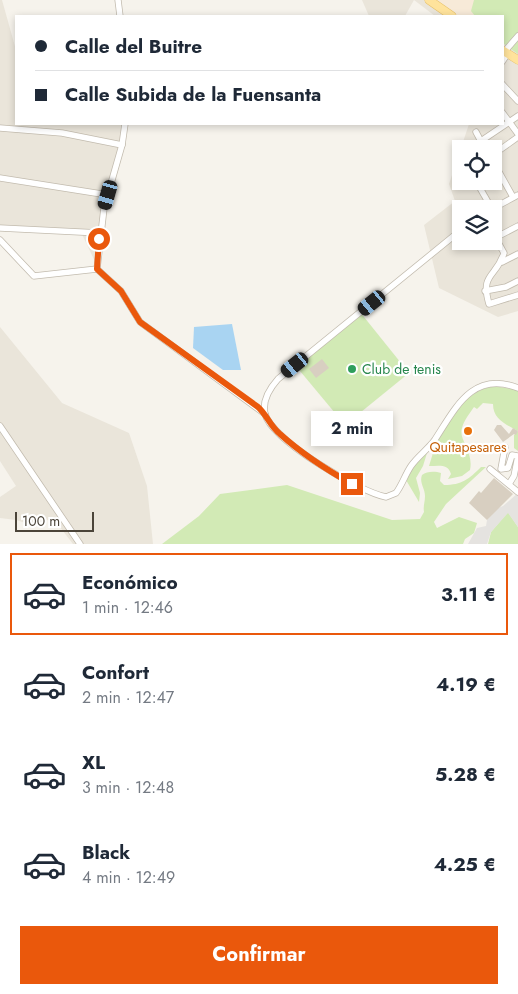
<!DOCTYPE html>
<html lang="es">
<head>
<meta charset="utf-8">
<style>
	:root { --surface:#fff; --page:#f6f6f7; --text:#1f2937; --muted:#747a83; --line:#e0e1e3; --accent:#ea580c }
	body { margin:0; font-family:Jost,sans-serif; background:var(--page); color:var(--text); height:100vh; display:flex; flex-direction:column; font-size:19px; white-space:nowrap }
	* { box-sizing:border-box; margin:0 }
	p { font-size:16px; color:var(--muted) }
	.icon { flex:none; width:28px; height:28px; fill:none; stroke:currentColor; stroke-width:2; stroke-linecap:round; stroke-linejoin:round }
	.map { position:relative; height:544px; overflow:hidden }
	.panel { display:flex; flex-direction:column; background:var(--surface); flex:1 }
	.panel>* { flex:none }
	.banner { position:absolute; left:15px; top:15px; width:489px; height:110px; border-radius:0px; box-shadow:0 2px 8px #0003; display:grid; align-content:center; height:110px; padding:0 20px; background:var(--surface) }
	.controls { position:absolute; left:452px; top:140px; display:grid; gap:10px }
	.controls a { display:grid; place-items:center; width:50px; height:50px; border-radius:0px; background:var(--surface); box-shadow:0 2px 8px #0003; font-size:25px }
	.scale { position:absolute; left:15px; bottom:12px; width:79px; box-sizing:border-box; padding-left:5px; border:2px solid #4b4439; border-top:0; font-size:14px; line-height:18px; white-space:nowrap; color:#4b4439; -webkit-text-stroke:4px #fff; paint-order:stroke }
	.end { position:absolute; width:22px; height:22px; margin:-11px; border:6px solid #ea580c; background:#fff; box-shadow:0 0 0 2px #fff }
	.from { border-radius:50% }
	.bubble { position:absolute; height:35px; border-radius:0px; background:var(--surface); box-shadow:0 2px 8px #0003; font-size:16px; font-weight:700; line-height:35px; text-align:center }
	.car { position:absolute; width:15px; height:30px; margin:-15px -8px; border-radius:6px; box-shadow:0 0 4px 1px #0007; background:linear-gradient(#222 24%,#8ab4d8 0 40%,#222 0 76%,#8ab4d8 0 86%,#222 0) }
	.banner b { display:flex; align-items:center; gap:18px; height:48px; font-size:19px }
	.banner b+b { border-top:1px solid var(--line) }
	.banner i { width:12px; height:12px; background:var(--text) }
	ul { padding:9px 0 0; list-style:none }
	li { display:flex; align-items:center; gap:15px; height:82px; margin:0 10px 8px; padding:0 10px; border:2px solid transparent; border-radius:0px }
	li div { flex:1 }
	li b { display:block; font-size:19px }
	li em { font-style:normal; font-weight:700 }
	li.selected { border-color:var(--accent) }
	li>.icon { width:45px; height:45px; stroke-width:1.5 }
	.button { display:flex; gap:10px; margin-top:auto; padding:10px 20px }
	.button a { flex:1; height:58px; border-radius:0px; background:var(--accent); color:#fff; font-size:20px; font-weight:700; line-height:58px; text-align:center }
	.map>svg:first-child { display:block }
</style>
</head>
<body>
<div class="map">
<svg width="518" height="544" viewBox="0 0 518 544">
	<rect width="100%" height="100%" fill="#f6f3ec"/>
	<!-- residential -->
	<g fill="#eae5da" fill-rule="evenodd">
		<polygon points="0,0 2,0 16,50 16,124 124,124 100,236 99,270 81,232 0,228"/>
		<path d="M362 0H518V311L498 317 439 288 424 225 455 201 449 184 469 124H502V16H435L414 0 405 16H369ZM461 149H494V181H461ZM461 209H494V241H461Z"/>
		<polygon points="0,327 62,403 129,433 147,486 153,544 73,544 56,522 47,520 32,525 16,520 0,518 0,497 16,486 0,461"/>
	</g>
	<!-- commercial -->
	<polygon fill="#f7ead8" points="429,0 474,0 474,16 452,16"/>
	<!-- green -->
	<g fill="#d2eab5">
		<polygon points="474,0 518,0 518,54 503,43 502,16 475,16 471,11"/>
		<polygon points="360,312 409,373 345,425 295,365"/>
		<path d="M494 386 518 390V451L514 448V435L518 431C505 424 493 419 493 404L483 403 477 409 474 407C470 413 464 420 462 428 458 439 474 452 470 470L462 476 448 479 451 474C448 463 438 466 429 466L433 453 431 449C447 423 461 392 494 386Z"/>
		<polygon points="427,453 423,466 416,478 420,493 419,502 406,480 412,467"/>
		<path d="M481 467H486L446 504 434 522 437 528 459 517 477 523 474 533 465 539 463 544H162L199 516 220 494 287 485 392 520 420 519 424 512C423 506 425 502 425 496 425 488 419 483 422 475 427 471 435 471 441 473L440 481 444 485C462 485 469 479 481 467Z"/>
		<polygon points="508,512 518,527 518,544 488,544 491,532"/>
	</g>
	<!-- parking -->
	<polygon fill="#e5e3e0" points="518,493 518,527 508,513 491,532 487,544 468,544 477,528 486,526 487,520 498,508 503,506"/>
	<!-- water -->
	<polygon fill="#a9d4f2" points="232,324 241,370 223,370 193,348 194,327"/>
	<!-- building -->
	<g fill="#d8cfc1">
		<polygon points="322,359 329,368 316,378 309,369"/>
		<polygon points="497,425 501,425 509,434 513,428 518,431 516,435 514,434 503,442 494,430"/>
		<polygon points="494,478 513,494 487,520 469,503 479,491 481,493"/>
	</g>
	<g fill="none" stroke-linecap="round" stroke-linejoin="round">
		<!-- minor casing -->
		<g stroke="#c2bbae" stroke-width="7">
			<g id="minor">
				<polyline points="118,0 120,16"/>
				<polyline points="505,51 518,36"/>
				<polyline points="502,62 508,53"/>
				<polyline points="502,84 518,101"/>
				<polyline points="502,112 518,134"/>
				<polyline points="0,128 62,133 122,145"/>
				<polyline points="476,132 485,149"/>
				<polyline points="481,141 518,116"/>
				<polyline points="494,154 518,137"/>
				<polyline points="494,163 513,197"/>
				<polyline points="0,178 108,195"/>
				<polyline points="476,181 492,209"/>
				<polyline points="492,209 518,195"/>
				<polyline points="0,228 100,233"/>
				<path d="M461 230 278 379C270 388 262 401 265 414 272 440 359 492 386 497L396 493C402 485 405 475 411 466 417 457 427 450 434 441 455 409 472 370 518 388"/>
				<path d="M494 235 504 253C496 278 480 273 489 304L518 295"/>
				<polyline points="495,238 518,226"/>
				<polyline points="0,240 34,276 97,269"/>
				<polyline points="502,262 518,254"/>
				<polyline points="97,269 121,291 140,322 265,414"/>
				<polyline points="97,269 104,208 122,145 125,124"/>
				<polyline points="485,291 506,287 518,281"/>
				<polyline points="0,426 80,544"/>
				<polyline points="505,447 501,469 508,468 512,455 518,456 514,476 509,484"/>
				<polyline points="490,469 518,492"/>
			</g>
		</g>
		<!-- major casing -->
		<g stroke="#e6c16a" stroke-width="9">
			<g id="major">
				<polyline points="429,0 452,16"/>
				<polyline points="502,50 518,60"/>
			</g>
		</g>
		<!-- minor -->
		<use href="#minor" stroke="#fff" stroke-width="5.5"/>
		<!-- major -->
		<use href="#major" stroke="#ffe39c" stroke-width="8"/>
	</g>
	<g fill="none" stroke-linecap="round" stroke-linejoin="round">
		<!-- route -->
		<path stroke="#ea580c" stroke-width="6" d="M99 239 97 269 121 291 140 322 258 407C267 415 270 426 280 434 301 453 327 470 352 484"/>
	</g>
	<!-- markers -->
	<circle fill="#2e9e5b" stroke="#fff" stroke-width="2" cx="352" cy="369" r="5"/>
	<circle fill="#e8710a" stroke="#fff" stroke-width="2" cx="468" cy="431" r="5"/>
	<g text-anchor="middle" stroke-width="4.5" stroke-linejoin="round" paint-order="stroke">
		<!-- leisure labels -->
		<g font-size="14" fill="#27864d" stroke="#fff" text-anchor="start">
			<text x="362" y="374">Club de tenis</text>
		</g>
		<!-- food labels -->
		<g font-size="14" fill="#c56008" stroke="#fff">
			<text x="468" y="452">Quitapesares</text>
		</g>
	</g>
</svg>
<div class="controls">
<a><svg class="icon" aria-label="locate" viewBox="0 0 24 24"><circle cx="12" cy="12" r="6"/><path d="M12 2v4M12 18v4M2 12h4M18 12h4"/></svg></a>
<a><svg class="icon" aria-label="layers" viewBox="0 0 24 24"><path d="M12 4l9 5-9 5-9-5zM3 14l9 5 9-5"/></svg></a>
</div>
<div class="scale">100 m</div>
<i class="end from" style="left:99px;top:239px"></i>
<i class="end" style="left:352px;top:484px"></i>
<div class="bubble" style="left:311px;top:411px;width:82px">2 min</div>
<i class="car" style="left:108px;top:195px;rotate:196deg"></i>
<i class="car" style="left:372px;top:303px;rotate:231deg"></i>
<i class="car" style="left:295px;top:365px;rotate:231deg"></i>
<div class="banner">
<b><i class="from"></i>Calle del Buitre</b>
<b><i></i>Calle Subida de la Fuensanta</b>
</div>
</div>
<section class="panel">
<ul>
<li class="selected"><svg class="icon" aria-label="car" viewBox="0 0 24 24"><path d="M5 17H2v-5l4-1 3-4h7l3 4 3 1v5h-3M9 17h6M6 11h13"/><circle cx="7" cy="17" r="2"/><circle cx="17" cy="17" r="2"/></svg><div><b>Económico</b><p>1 min · 12:46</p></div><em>3.11 €</em></li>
<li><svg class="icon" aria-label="car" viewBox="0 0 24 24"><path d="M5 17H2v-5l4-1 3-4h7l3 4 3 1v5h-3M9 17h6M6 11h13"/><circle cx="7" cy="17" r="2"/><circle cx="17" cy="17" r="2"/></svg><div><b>Confort</b><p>2 min · 12:47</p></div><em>4.19 €</em></li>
<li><svg class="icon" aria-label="car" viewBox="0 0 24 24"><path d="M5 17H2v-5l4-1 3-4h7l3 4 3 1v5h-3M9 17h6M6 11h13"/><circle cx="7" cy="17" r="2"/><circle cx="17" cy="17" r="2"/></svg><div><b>XL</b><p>3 min · 12:48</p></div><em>5.28 €</em></li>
<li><svg class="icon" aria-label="car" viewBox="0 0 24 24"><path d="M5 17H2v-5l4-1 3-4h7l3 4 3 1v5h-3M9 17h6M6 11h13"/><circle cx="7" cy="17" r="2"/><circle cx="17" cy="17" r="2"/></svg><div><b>Black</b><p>4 min · 12:49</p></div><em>4.25 €</em></li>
</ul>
<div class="button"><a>Confirmar</a></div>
</section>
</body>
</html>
